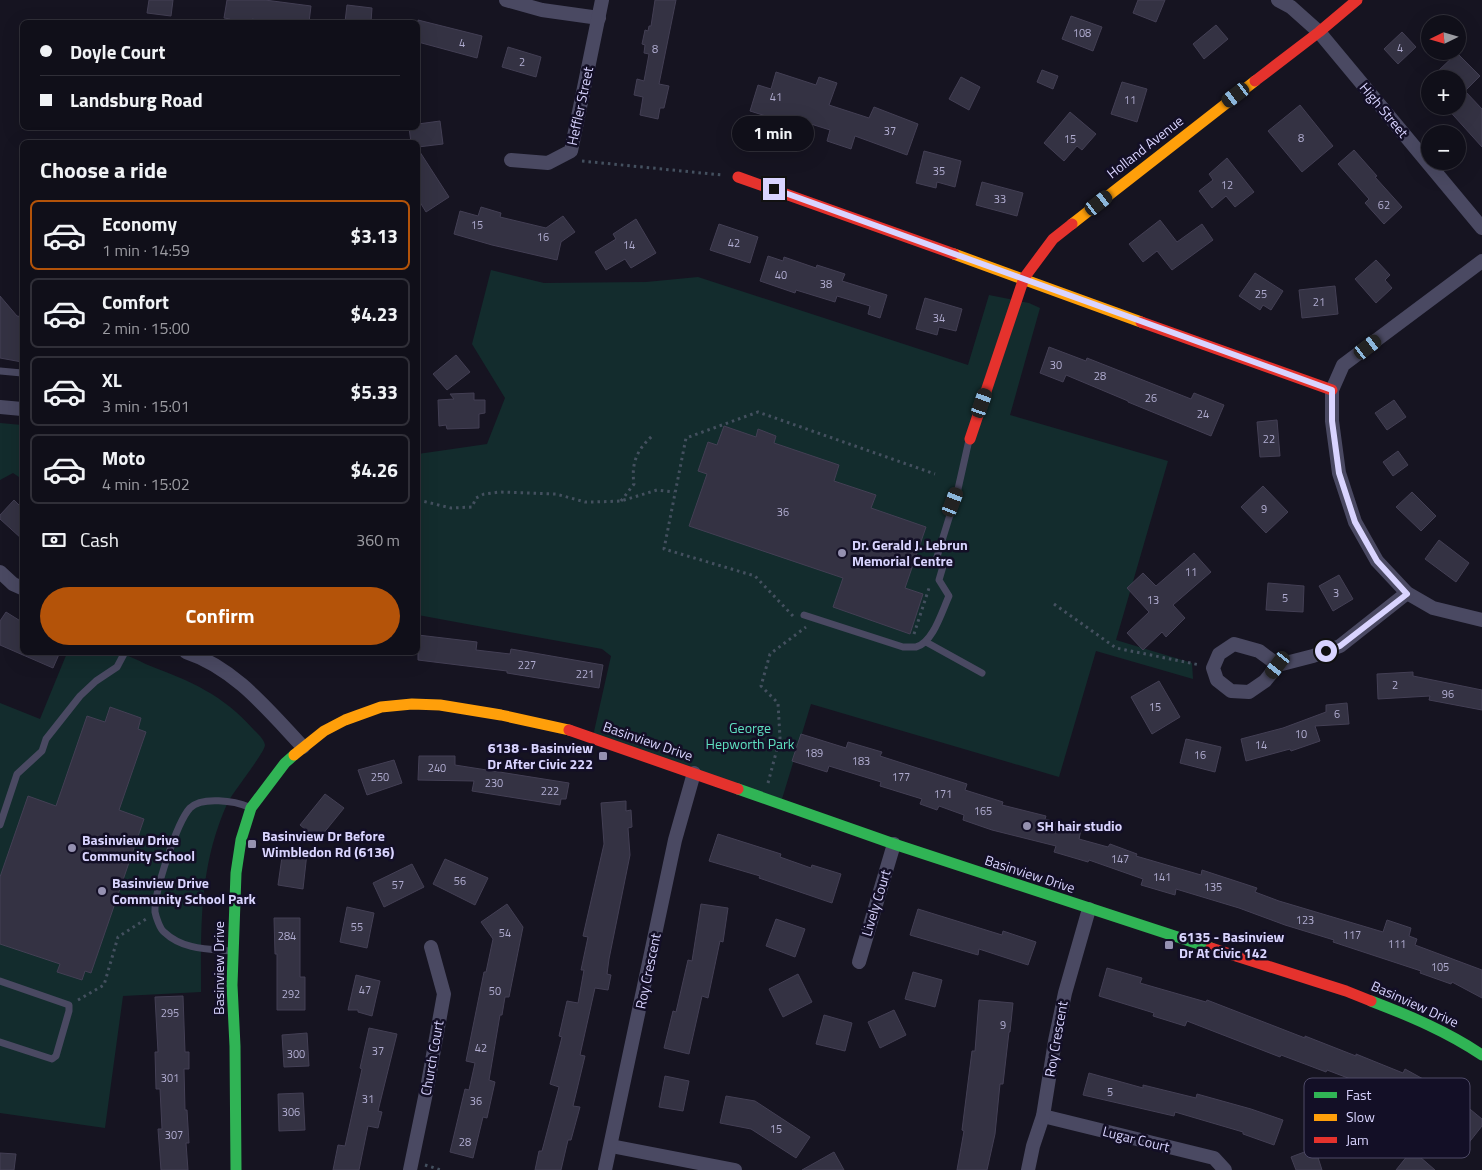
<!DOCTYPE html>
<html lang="en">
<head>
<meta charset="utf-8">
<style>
	:root { --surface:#100f19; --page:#1e1d26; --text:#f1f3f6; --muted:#9c9ca2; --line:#302f38; --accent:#b45309 }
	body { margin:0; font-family:"Titillium Web",sans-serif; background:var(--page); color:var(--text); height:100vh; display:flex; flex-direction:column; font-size:19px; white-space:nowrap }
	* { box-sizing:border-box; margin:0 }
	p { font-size:16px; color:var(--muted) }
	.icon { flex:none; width:28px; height:28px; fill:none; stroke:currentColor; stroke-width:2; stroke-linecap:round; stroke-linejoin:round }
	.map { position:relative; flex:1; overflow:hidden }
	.panel { position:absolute; left:20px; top:140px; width:400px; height:515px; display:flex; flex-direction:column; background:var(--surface); border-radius:8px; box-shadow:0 5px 20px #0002,0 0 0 1px var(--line) }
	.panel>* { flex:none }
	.top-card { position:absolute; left:20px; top:20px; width:400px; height:110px; border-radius:8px; box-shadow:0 5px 20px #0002,0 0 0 1px var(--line); display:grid; align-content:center; height:110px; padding:0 20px; background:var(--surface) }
	.needle { width:32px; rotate:265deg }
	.controls { position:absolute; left:1421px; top:15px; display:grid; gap:10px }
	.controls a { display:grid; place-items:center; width:45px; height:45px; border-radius:50%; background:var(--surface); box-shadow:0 5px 20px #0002,0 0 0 1px var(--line); font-size:25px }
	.end { position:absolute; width:22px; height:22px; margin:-11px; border:6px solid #d9d4ff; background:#111; box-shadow:0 0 0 2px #111 }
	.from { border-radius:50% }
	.bubble { position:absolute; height:35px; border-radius:18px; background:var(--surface); box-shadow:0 5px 20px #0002,0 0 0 1px var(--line); font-size:16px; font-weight:700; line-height:35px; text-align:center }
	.car { position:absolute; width:15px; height:30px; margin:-15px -8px; border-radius:6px; box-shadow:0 0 4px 1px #0007; background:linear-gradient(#222 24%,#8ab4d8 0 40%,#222 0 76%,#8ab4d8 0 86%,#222 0) }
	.top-card b { display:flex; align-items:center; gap:18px; height:48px; font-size:19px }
	.top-card b+b { border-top:1px solid var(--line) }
	.top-card i { width:12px; height:12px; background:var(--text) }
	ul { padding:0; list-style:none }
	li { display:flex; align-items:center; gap:15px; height:70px; margin:0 10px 8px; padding:0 10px; border:2px solid var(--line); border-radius:8px }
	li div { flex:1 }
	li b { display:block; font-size:19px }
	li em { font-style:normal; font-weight:700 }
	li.active { border-color:var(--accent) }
	li>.icon { width:45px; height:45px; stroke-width:1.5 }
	h2 { padding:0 20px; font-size:22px; line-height:60px }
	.pay { display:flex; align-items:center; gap:12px; height:55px; padding:0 20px; font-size:19px }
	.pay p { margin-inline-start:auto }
	.primary-button { display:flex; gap:10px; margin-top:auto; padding:10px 20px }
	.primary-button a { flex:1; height:58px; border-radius:30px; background:var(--accent); color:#fff; font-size:20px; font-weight:700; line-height:58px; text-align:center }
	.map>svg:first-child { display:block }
</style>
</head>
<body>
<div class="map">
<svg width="1482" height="1170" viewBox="0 0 1482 1170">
	<rect width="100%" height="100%" fill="#161421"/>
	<!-- green -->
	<g fill="#132c2d">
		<polygon points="491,270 544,283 646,282 698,277 968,365 989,295 1029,303 1040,308 1010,415 1168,461 1116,640 1192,663 1193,679 1096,651 1059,777 811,704 782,799 593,736 611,656 602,649 418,615 418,454 487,444 505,398 472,344"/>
		<polygon points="0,423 22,425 22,479 13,473 0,480"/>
		<path d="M67 653C83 653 101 650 117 653 127 654 139 661 148 665 192 682 222 694 254 730 258 734 264 739 265 745 265 752 234 791 228 802 199 865 201 925 201 992L123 996 105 1128 0 1113V703L40 719Z"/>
	</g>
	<!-- building -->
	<g fill="#343243" stroke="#433f54">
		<polygon points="149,0 173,0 171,16 147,13"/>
		<polygon points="227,0 265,0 311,6 309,22 269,22 252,19 251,22 230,22 230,19 224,18"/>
		<polygon points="655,0 676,0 659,84 669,86 664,108 660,108 658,119 640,115 643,97 634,95 637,79 644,81 649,54 644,53 645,45 642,44 645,30 648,31 649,26 651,26"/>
		<polygon points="1138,0 1165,0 1156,22 1133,13"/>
		<polygon points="347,5 372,8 371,22 345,22"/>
		<polygon points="1071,16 1102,27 1093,51 1062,39"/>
		<polygon points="418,20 482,36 477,58 418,42"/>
		<polygon points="1216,25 1228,39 1204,59 1193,44"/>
		<polygon points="1402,32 1416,47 1398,64 1384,49"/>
		<polygon points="508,47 541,57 536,77 502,67"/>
		<polygon points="1457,53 1480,76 1465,91 1482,109 1482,147 1445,106 1458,106 1458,79 1446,79 1438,71"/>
		<polygon points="1042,70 1058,76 1053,89 1037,82"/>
		<polygon points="776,72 816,85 819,77 837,83 829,105 869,118 874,107 918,124 907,155 855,136 851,149 827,141 830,130 795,119 795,120 784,117 782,121 750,111 758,85 771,89"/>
		<polygon points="961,77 980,87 969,110 949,99"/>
		<polygon points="1122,82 1147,89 1137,122 1111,114"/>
		<polygon points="1300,105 1333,146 1302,172 1268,131"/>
		<polygon points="1070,112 1096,134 1082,150 1077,146 1064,161 1044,143"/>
		<polygon points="440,121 443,144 418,147 418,142 411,142 409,128 418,128 418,124"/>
		<polygon points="418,149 449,197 426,212 418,199"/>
		<polygon points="1354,150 1377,176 1375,177 1402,207 1384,224 1365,203 1369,199 1338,164"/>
		<polygon points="924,151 961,161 955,187 937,182 936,188 916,183"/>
		<polygon points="1227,158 1254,192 1235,207 1226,196 1212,208 1199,191 1213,180 1209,174"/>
		<polygon points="982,182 1023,193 1017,216 976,205"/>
		<polygon points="481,207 501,213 500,217 546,228 563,216 575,232 561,242 557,260 492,245 454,234 460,211 478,216"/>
		<polygon points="636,219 656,253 631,268 625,259 606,270 595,252 616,239 613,234"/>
		<polygon points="1160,220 1177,242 1202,224 1213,240 1172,270 1157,251 1143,262 1129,244"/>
		<polygon points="719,224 758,237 750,263 710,250"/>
		<polygon points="768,256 783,261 784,257 816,268 817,265 845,274 842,281 887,295 880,318 868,314 870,306 837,296 835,302 796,290 795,293 760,281"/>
		<polygon points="1376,260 1390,275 1385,280 1392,288 1376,303 1355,279"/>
		<polygon points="1255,273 1283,291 1271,310 1263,305 1260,310 1239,296"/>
		<polygon points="1335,286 1338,314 1302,318 1299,290"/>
		<polygon points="0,296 17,316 22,317 22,362 0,358"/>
		<polygon points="925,298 962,309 956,331 939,327 937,335 916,329"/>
		<polygon points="1049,347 1086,361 1087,358 1191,399 1194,393 1224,405 1211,436 1128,402 1128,401 1066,375 1063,382 1040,373"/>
		<polygon points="456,355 470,372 447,390 433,374"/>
		<polygon points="474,393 474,400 485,400 485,413 479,414 479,428 447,429 446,425 439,426 438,400 454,399 450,394"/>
		<polygon points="1394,400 1406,417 1387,430 1375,413"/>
		<polygon points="1277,420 1280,456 1260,457 1257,422"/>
		<polygon points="724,426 756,437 758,429 776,436 774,443 839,465 834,481 876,495 871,508 926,527 905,588 923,594 910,634 833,607 843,578 689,526 707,474 698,471 708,442 717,445"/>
		<polygon points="1398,451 1408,465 1393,476 1383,462"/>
		<polygon points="1263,486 1288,512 1266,533 1241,507"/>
		<polygon points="1412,492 1436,516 1421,531 1396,507"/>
		<polygon points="14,500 22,508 22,539 0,519 0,515"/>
		<polygon points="1439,540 1469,563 1456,582 1425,559"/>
		<polygon points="1194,553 1211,572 1173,605 1185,618 1166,637 1162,632 1143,650 1127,633 1149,612 1127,588 1143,573 1156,586"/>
		<polygon points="1339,575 1353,599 1333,611 1319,586"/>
		<polygon points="1268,583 1304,586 1303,612 1266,610"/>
		<polygon points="6,612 22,622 22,652 60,652 53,668 0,645 0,621"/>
		<polygon points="418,635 477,642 476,650 510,654 511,649 603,665 599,688 507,673 507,671 418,660"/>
		<polygon points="1413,672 1413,676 1482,690 1482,710 1429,700 1430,696 1378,699 1377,674"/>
		<polygon points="1159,681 1180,717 1152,734 1131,697"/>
		<polygon points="1347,703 1349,724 1315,726 1320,741 1291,751 1290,749 1246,761 1241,739 1283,728 1326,712 1326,705"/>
		<polygon points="110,707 141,718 138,729 146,732 119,810 144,819 91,973 85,971 82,980 57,972 60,964 0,944 0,877 28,796 56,806 87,716 105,722"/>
		<polygon points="801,734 846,748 848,742 882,752 880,756 967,784 965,790 1003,802 1002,805 1046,816 1045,819 1081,830 1079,839 1108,847 1110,844 1137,854 1136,856 1201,875 1202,870 1257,888 1255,892 1279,901 1383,932 1387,920 1411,928 1409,936 1417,939 1415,945 1482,970 1482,998 1452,982 1451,984 1420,973 1421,971 1333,942 1334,940 1285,925 1239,908 1176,889 1175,895 1141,885 1143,879 1089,860 1088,862 1054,852 1056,846 992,830 963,820 964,815 939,806 937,810 920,804 922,799 880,786 881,782 829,766 827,772 792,761"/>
		<polygon points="1186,739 1221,747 1215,772 1180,763"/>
		<polygon points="419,756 455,756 455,765 569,783 566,799 561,799 560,805 472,791 474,781 418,780"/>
		<polygon points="394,760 402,783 367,795 358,770"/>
		<polygon points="325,794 344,808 318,840 300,825"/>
		<polygon points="626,801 626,811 631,810 632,827 628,828 630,855 609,959 607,974 611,975 608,990 595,988 580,1055 585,1056 573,1106 580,1107 571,1140 568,1140 561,1170 535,1170 539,1151 542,1151 559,1087 550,1084 562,1037 559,1036 567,1001 578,1003 584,970 581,970 588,937 583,936 604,844 601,803"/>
		<polygon points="718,834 781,854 780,857 811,868 812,865 841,874 832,903 759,878 760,876 709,861"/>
		<polygon points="283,850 307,853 303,889 278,885"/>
		<polygon points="445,859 488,878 475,905 433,884"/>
		<polygon points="412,864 424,887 384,907 373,883"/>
		<polygon points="507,904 523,927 509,997 505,997 502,1015 500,1015 489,1080 495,1082 487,1118 483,1117 473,1158 450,1152 465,1089 469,1090 475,1063 466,1061 484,972 486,972 493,939 481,922"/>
		<polygon points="701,904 728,908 723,942 720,941 708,998 702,996 689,1054 664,1048 673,1011 676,1012 688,960 692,961"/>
		<polygon points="347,907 374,913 367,948 340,942"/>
		<polygon points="918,909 1002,935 1003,931 1036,942 1028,965 979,949 978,955 910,935"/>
		<polygon points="274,918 300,918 300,977 305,977 305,1010 277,1010 277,954 275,954"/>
		<polygon points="776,919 805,929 795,957 766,946"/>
		<polygon points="1107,968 1142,978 1140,983 1206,1002 1207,1000 1305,1038 1305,1036 1356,1056 1356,1054 1403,1073 1405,1069 1454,1096 1482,1119 1482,1126 1467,1145 1428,1112 1375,1083 1374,1088 1327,1070 1326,1072 1281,1055 1280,1057 1187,1021 1185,1026 1153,1016 1154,1013 1099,996"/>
		<polygon points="913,972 942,980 935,1007 905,999"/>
		<polygon points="798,974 812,1002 783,1017 769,989"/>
		<polygon points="356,975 380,981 372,1016 358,1012 358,1010 348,1010"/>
		<polygon points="183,996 185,1052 189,1052 189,1069 184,1069 185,1110 187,1110 189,1143 186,1143 188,1170 161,1170 158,1129 162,1129 160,1089 156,1089 155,1052 158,1052 155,997"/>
		<polygon points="979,1000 1013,1003 1010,1032 1009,1032 1003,1084 1000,1084 995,1134 987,1170 957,1170 964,1131 962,1130 972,1051 975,1051"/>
		<polygon points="894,1010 906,1035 880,1048 868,1022"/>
		<polygon points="824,1015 852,1023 845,1051 816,1044"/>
		<polygon points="369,1028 397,1034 378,1111 382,1112 378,1128 368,1126 359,1170 333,1170 338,1145 345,1146 362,1069 360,1068"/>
		<polygon points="307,1033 309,1066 284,1067 282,1035"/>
		<polygon points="1089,1073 1143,1088 1143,1085 1196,1098 1197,1094 1251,1109 1283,1120 1274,1145 1243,1134 1243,1132 1175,1112 1174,1116 1083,1095"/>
		<polygon points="665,1076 689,1081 683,1111 659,1107"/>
		<polygon points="303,1093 305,1130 279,1131 278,1094"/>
		<polygon points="726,1096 755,1101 810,1137 796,1158 751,1129 720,1123"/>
		<polygon points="1315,1148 1322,1170 1296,1170 1291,1157"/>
		<polygon points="1412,1150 1435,1170 1396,1170"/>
		<polygon points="834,1152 844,1170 802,1170"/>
		<polygon points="0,1153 16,1154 14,1170 0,1170"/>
	</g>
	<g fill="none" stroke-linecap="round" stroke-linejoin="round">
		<!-- path -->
		<g stroke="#44505f" stroke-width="3" stroke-dasharray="2.5 4" stroke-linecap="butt">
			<polyline points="582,161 722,175"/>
			<polyline points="418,500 451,508 472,507 476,498 484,494 500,492 556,494 585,502 594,502 621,501 657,490 674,492"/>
			<path d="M621 501 634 484C631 463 637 450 652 436"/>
			<polyline points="1054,604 1116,648 1200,665"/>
			<polyline points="793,616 755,576 664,549 686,438 758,412 935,474"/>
			<polyline points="914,634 930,585"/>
			<polyline points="768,783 780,738 778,703 761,686 770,654 806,627"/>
			<polyline points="78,1000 104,985 118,937 146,919"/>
			<polyline points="425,1165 441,1170"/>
		</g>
		<!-- lane -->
		<g stroke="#4a4962" stroke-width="7">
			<polyline points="0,371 22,373"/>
			<polyline points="936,560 958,489 969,440"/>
			<path d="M804 615 903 647C907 647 912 647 916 647 933 643 942 611 949 596L939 580 944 563"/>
			<polyline points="926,642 982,673"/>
			<polyline points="0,825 17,774 42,751 46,739 80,696 96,681 117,667 125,652"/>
			<path d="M232 951C208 949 183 950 164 932 160 929 156 917 155 912 154 892 177 822 190 808 202 796 235 801 249 807"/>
			<polyline points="0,981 69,1005 69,1011 56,1056 52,1059 0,1042"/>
		</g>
		<!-- street -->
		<g stroke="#4a4962" stroke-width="14">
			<polyline points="506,0 542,10 599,18"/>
			<polyline points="1278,0 1291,7 1319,32 1482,228"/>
			<polyline points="511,160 548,163 571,151 602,0"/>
			<polyline points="1482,261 1343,365 1332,390 1332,421 1339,473 1355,522 1377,561 1407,593 1433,608 1482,620"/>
			<polyline points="0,407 22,409"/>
			<polyline points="0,572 13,584 22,588"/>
			<path d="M186 652C235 668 269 711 303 747"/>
			<polyline points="1278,665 1265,681 1249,692 1231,691 1217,680 1213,668 1219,654 1234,644 1259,651 1278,665 1313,656 1340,646 1407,593"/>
			<polyline points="859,962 894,844"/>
			<polyline points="1043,1116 1214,1158 1225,1170"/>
			<polyline points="611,1146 735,1170"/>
			<polyline points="410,1170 428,1083 444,994 431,947"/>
			<polyline points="605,1170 675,840 694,773"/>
			<polyline points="1028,1170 1033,1146 1043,1116 1055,1041 1065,993 1089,909"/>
		</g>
		<!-- fast -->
		<g stroke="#30b455" stroke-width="11">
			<polyline points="738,789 894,844 1211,948"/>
			<path d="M1371 1001C1410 1016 1448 1032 1482 1055"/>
			<polyline points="236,1170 235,1046 232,985 236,873 241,840 251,808 285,763 294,755"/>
		</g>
		<!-- slow -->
		<g stroke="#ff9f0a" stroke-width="11">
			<polyline points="1072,224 1255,81"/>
			<polyline points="954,254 1141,322"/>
			<polyline points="294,755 324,731 345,720 381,707 412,704 440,705 501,715 569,730"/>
		</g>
		<!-- jam -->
		<g stroke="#e5322d" stroke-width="11">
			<polyline points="1255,81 1319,32 1357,0"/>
			<polyline points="738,177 954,254"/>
			<polyline points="1141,322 1332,390"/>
			<polyline points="970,439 1024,278 1053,239 1072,224"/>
			<polyline points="569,730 738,789"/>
			<polyline points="1211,948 1346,991 1371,1001"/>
		</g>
	</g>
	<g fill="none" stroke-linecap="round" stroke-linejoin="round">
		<!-- route -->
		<polyline stroke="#d9d4ff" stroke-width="6" points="774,189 1332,390 1332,421 1339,473 1355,522 1377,561 1407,594 1340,646 1326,651"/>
	</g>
	<!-- markers -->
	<g fill="#9591b1" stroke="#130f26" stroke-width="2">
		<circle cx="842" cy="553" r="5"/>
		<rect x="598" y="751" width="10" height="10" rx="2.5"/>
		<circle cx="1027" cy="826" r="5"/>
		<rect x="247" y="839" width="10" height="10" rx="2.5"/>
		<circle cx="72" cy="848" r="5"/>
		<circle cx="102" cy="891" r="5"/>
		<rect x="1164" y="940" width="10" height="10" rx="2.5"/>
	</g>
	<g text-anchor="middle" stroke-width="5" stroke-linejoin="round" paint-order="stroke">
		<!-- number labels -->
		<g font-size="11" fill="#b0acd0">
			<text x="1082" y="37">108</text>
			<text x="462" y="47">4</text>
			<text x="1400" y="52">4</text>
			<text x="655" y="53">8</text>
			<text x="522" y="66">2</text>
			<text x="776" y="101">41</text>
			<text x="1130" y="104">11</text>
			<text x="890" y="135">37</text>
			<text x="1301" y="142">8</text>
			<text x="1070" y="143">15</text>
			<text x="939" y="175">35</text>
			<text x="1227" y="189">12</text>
			<text x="1000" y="203">33</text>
			<text x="1384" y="209">62</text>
			<text x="477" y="229">15</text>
			<text x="543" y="241">16</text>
			<text x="734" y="247">42</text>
			<text x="629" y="249">14</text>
			<text x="781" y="279">40</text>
			<text x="826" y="288">38</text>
			<text x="1261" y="298">25</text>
			<text x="1319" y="306">21</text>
			<text x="939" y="322">34</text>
			<text x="1056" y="369">30</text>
			<text x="1100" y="380">28</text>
			<text x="1151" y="402">26</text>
			<text x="1203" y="418">24</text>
			<text x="1269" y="443">22</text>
			<text x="1264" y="513">9</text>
			<text x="783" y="516">36</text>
			<text x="1191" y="576">11</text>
			<text x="1336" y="597">3</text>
			<text x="1285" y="602">5</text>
			<text x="1153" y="604">13</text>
			<text x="527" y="669">227</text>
			<text x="585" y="678">221</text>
			<text x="1395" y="689">2</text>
			<text x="1448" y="698">96</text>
			<text x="1155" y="711">15</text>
			<text x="1337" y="718">6</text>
			<text x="1301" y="738">10</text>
			<text x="1261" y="749">14</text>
			<text x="814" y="757">189</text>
			<text x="1200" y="759">16</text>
			<text x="861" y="765">183</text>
			<text x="437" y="772">240</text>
			<text x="380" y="781">250</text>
			<text x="901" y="781">177</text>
			<text x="494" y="787">230</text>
			<text x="550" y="795">222</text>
			<text x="943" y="798">171</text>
			<text x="983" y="815">165</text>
			<text x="1120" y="863">147</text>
			<text x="1162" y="881">141</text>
			<text x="460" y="885">56</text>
			<text x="398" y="889">57</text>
			<text x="1213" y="891">135</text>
			<text x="1305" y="924">123</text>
			<text x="357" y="931">55</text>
			<text x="505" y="937">54</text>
			<text x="1352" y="939">117</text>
			<text x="287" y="940">284</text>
			<text x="1397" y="948">111</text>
			<text x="1440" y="971">105</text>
			<text x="365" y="994">47</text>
			<text x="495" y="995">50</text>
			<text x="291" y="998">292</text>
			<text x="170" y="1017">295</text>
			<text x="1003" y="1029">9</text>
			<text x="481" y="1052">42</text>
			<text x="378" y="1055">37</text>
			<text x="296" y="1058">300</text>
			<text x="170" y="1082">301</text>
			<text x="1110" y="1096">5</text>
			<text x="368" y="1103">31</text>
			<text x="476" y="1105">36</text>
			<text x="291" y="1116">306</text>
			<text x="776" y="1133">15</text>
			<text x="174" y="1139">307</text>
			<text x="465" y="1146">28</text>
		</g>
		<!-- street labels -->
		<g font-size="14" fill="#d9d4ff" stroke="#130f26">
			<text transform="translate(580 106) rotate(-78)" y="5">Heffler Street</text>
			<text transform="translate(1384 110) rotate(50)" y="5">High Street</text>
			<text transform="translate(1145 147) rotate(-38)" y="5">Holland Avenue</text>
			<text transform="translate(648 741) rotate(19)" y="5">Basinview Drive</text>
			<text transform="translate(1030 874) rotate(18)" y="5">Basinview Drive</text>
			<text transform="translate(876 903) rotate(-73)" y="5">Lively Court</text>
			<text transform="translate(219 968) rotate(-90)" y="5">Basinview Drive</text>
			<text transform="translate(648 971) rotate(-78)" y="5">Roy Crescent</text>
			<text transform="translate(1415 1004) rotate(24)" y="5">Basinview Drive</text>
			<text transform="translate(1056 1039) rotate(-80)" y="5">Roy Crescent</text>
			<text transform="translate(432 1058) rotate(-80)" y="5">Church Court</text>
			<text transform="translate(1136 1139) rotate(14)" y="5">Lugar Court</text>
		</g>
		<!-- poi labels -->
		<g font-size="14" font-weight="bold" fill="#d9d4ff" stroke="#130f26" text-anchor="start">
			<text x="852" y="550">Dr. Gerald J. Lebrun<tspan x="852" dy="16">Memorial Centre</tspan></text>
			<text x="593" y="753" text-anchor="end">6138 - Basinview<tspan x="593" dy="16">Dr After Civic 222</tspan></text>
			<text x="1037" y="831">SH hair studio</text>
			<text x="262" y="841">Basinview Dr Before<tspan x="262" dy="16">Wimbledon Rd (6136)</tspan></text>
			<text x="82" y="845">Basinview Drive<tspan x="82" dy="16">Community School</tspan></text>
			<text x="112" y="888">Basinview Drive<tspan x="112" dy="16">Community School Park</tspan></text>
			<text x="1179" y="942">6135 - Basinview<tspan x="1179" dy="16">Dr At Civic 142</tspan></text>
		</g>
		<!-- park labels -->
		<g font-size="14" fill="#5fe0c0" stroke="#130f26">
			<text x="750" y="733">George<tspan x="750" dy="16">Hepworth Park</tspan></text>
		</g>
	</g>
	<!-- legend -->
	<rect x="1304" y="1078" width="166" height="80" rx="8" fill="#130f26" stroke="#4e4a67" stroke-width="1"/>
	<rect x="1314" y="1092" width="23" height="6" fill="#30b455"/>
	<rect x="1314" y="1114" width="23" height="7" fill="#ff9f0a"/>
	<rect x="1314" y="1137" width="23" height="6" fill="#e5322d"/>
	<g font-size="14" fill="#d9d4ff">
		<text x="1346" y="1100">Fast</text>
		<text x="1346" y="1122">Slow</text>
		<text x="1346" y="1145">Jam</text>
	</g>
</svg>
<div class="controls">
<a><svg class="needle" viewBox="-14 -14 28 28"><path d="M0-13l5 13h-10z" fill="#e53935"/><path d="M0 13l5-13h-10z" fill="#9c9ca2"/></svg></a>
<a>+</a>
<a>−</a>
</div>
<i class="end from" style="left:1326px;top:651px"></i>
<i class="end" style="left:774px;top:189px"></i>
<div class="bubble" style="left:732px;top:116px;width:82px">1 min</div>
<i class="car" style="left:1236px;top:95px;rotate:233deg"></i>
<i class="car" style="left:1099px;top:203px;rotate:52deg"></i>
<i class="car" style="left:1368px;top:347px;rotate:53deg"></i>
<i class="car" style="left:982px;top:403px;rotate:19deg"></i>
<i class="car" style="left:953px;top:502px;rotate:21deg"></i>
<i class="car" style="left:1278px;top:665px;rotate:217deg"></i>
<div class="top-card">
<b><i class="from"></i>Doyle Court</b>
<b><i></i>Landsburg Road</b>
</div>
<section class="panel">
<h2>Choose a ride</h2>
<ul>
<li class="active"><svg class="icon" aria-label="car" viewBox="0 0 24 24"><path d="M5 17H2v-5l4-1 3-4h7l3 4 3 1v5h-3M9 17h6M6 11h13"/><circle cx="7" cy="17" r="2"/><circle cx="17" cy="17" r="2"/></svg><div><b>Economy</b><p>1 min · 14:59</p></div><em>$3.13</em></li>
<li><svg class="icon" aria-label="car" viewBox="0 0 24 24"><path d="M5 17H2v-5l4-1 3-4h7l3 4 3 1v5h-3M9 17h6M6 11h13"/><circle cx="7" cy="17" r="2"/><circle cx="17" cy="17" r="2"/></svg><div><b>Comfort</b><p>2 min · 15:00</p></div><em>$4.23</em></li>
<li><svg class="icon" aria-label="car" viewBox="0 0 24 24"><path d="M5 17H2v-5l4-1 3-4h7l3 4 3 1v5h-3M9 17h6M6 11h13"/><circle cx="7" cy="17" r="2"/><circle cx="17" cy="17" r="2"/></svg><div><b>XL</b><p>3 min · 15:01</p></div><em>$5.33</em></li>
<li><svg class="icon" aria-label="car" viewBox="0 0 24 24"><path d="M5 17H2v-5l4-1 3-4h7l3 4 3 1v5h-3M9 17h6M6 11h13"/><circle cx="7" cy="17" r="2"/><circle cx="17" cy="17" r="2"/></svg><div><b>Moto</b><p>4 min · 15:02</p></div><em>$4.26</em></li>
</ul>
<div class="pay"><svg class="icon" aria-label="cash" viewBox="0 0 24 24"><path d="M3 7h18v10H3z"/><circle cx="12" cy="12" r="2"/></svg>Cash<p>360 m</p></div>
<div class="primary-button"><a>Confirm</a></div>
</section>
</div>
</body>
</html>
